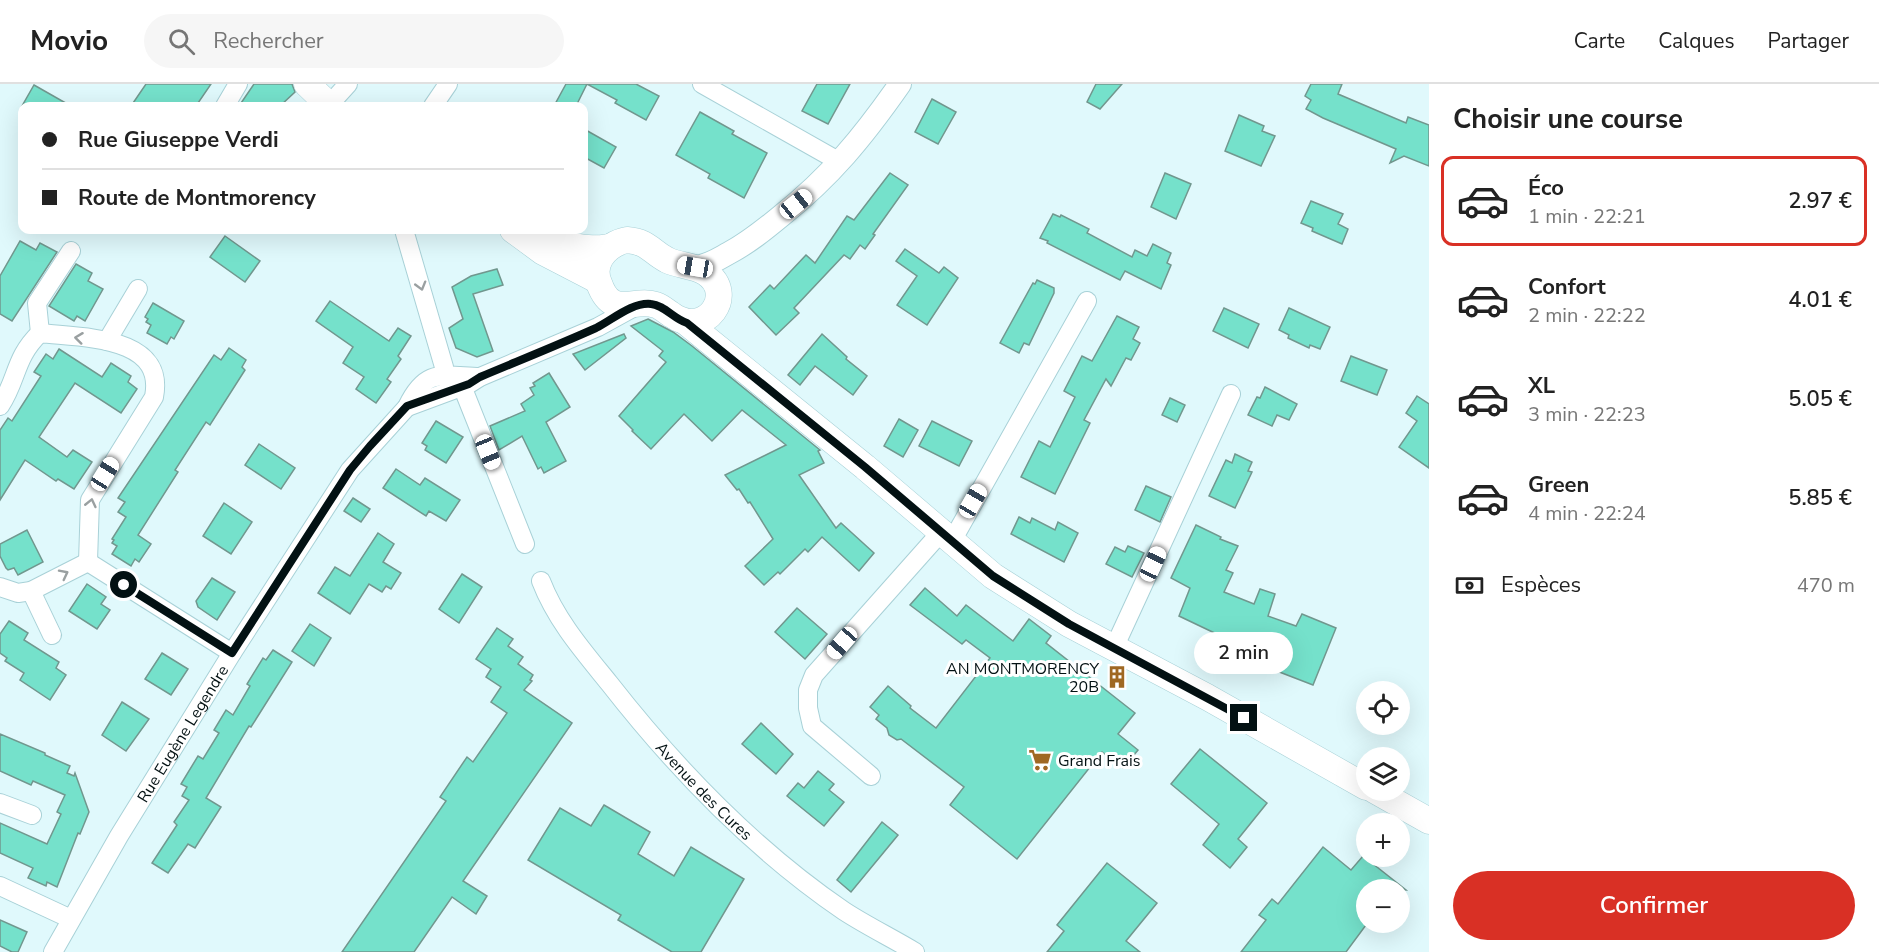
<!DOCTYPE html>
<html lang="fr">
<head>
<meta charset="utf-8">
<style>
	:root { --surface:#fff; --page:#f6f6f6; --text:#222; --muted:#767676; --line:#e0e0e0; --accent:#d93025 }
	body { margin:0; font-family:"Nunito Sans",sans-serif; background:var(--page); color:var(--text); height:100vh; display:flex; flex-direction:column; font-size:22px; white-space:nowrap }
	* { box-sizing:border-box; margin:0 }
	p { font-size:20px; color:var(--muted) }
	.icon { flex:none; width:33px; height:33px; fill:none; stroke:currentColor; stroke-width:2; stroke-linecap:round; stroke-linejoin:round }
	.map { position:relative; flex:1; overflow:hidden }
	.details { display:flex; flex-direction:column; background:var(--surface); width:450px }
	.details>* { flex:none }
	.hud { position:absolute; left:18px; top:18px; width:570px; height:132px; border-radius:12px; box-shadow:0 6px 24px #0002; display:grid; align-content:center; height:132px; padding:0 24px; background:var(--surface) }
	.fabs { position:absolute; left:1356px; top:597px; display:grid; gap:12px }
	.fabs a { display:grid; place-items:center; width:54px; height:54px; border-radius:50%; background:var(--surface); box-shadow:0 6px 24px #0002; font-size:30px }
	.end { position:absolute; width:27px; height:27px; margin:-14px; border:8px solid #031113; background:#fff; box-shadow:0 0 0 3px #fff }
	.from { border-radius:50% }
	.bubble { position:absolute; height:42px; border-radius:21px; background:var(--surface); box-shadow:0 6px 24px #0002; font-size:20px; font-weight:600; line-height:42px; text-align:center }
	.car { position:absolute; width:18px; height:36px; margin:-18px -9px; border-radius:8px; box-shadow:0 0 4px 2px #0007; background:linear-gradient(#fff 24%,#345 0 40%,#fff 0 76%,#345 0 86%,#fff 0) }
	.hud b { display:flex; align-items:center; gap:21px; height:57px; font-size:22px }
	.hud b+b { border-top:2px solid var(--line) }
	.hud i { width:15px; height:15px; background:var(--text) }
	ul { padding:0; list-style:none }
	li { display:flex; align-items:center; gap:18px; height:90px; margin:0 12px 9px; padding:0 12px; border:3px solid transparent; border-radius:12px }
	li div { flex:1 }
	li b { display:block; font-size:22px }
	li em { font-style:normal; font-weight:600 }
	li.selected { border-color:var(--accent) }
	li>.icon { width:54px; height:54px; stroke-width:1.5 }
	h2 { padding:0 24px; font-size:27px; line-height:72px }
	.pay { display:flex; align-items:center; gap:15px; height:66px; padding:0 24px; font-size:22px }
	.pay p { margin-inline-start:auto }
	.primary-button { display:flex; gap:12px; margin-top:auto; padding:12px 24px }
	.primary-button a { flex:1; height:69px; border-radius:36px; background:var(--accent); color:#fff; font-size:24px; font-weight:600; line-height:69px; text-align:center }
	header { display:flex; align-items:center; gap:36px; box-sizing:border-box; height:84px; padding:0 30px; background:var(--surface); border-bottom:2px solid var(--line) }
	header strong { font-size:28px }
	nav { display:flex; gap:33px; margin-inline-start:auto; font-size:21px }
	.search { width:420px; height:54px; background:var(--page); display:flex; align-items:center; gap:15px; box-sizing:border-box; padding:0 21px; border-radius:33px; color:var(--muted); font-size:22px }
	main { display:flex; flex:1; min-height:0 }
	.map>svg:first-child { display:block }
</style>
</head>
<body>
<header>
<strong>Movio</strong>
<div class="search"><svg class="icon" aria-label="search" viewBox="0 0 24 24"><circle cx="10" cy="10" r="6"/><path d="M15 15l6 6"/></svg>Rechercher</div>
<nav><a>Carte</a><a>Calques</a><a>Partager</a></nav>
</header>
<main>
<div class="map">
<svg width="1429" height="868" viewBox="0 0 1429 868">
	<rect width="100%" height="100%" fill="#e0f9fc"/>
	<!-- building -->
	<g fill="#75e1cb" stroke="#71978e" stroke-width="1.5">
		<polygon points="146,0 211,0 196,22 131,22"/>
		<polygon points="254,0 292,0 295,8 280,22 239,22"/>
		<polygon points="566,0 636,0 659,12 646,36 615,19 617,16 587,0 576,22 554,22"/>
		<polygon points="817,0 850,0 828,40 802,27"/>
		<polygon points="1096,0 1122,0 1100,25 1087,18"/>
		<polygon points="1311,0 1342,0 1338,10 1406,39 1408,33 1429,41 1429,82 1404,72 1390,79 1396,65 1323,34 1306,25 1311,16 1305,12"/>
		<polygon points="34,1 71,22 22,22"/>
		<polygon points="932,15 956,28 938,60 915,48"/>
		<polygon points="700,28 734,47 732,50 767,69 744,114 708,94 710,90 676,71"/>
		<polygon points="1239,31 1264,42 1262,47 1275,52 1261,82 1225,67"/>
		<polygon points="584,45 616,63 604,84 584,73"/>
		<polygon points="890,89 908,101 873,150 875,151 865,165 860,161 850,175 844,171 794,224 799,229 776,251 749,223 770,201 774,205 806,171 815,179 847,132 854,136"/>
		<polygon points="1165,89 1191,100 1176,135 1151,123"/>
		<polygon points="1311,117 1343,130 1338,140 1348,145 1342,160 1312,147 1313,144 1301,139"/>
		<polygon points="1053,130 1060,133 1061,131 1089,145 1087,149 1132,173 1135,166 1147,172 1153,160 1171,169 1167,179 1171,181 1161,205 1125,187 1120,196 1047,159 1048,157 1040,154"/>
		<polygon points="225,152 260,177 245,198 210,173"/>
		<polygon points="20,157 36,166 40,159 57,168 12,237 0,230 0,192"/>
		<polygon points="905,165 939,189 944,183 958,194 927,241 897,221 917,192 896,177"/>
		<polygon points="76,180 92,189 88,197 103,205 85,237 77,232 74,237 49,222"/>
		<polygon points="497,185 503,201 473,210 493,267 477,273 456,264 449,244 463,235 452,203 471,192"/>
		<polygon points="1037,196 1054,204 1054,209 1029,261 1024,259 1019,269 1000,259 1033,199 1035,200"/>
		<polygon points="330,217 389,257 398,244 411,252 398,272 401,275 387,295 391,298 376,319 356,305 364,293 343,279 353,263 316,237"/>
		<polygon points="153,219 184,237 174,255 171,253 167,260 147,249 151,241 146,238 148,235 145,233"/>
		<polygon points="1224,224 1259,240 1248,264 1213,247"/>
		<polygon points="1289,224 1330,243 1320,265 1310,261 1309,264 1288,254 1289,251 1279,246"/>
		<polygon points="1117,232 1139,243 1133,255 1140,259 1131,276 1126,274 1111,302 1106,295 1084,336 1090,339 1055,410 1021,393 1039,357 1050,363 1075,313 1064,307 1082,272 1092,277"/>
		<polygon points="648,235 673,248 692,262 820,366 818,367 824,379 799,391 836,444 841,439 874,469 859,487 822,453 808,468 805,465 780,490 778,488 764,501 745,482 773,455 750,418 748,419 739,405 737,406 725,391 786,361 742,326 712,357 684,330 651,365 632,347 633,346 619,332 666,278 659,272 663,267 631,242"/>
		<polygon points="624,250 626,254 585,286 573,270"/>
		<polygon points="822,250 847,273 846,275 867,292 853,311 815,282 800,301 788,291"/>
		<polygon points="229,264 246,276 242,283 245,286 210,341 206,338 175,386 178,388 138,451 151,460 139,478 135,475 131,482 112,470 117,462 112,459 114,456 112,455 126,433 118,428 125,418 118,414 214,271 221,276"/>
		<polygon points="59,265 102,293 111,279 131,292 128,298 137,305 121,329 75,299 39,353 67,373 73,366 92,378 74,405 58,395 56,397 25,376 0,416 0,346 8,334 12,337 41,292 34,288 46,270 53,275"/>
		<polygon points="1351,272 1387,286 1377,311 1341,297"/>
		<polygon points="549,289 570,323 546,338 566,377 544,389 541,383 538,385 522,352 499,366 490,342 525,327 521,320 534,311 530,304 535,302 533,299"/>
		<polygon points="1265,303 1297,320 1289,336 1277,331 1272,342 1248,331 1257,313 1260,314"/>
		<polygon points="1417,312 1429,320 1429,384 1399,363 1417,337 1406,329"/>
		<polygon points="1170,314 1185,321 1177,338 1162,331"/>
		<polygon points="899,335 918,346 903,373 884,362"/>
		<polygon points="436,337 463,353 446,379 425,366 427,362 422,359"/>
		<polygon points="932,337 972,357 959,382 919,362"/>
		<polygon points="259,360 295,384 281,405 245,381"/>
		<polygon points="1235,370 1252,378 1248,387 1252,388 1235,424 1209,412 1226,376 1232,379"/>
		<polygon points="396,385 420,401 425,394 460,416 446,437 429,427 426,432 383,404"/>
		<polygon points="1146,402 1171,413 1160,438 1135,426"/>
		<polygon points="353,414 370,425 361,438 344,427"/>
		<polygon points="224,419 252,438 231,470 203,452"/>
		<polygon points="1019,433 1030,439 1032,434 1055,446 1058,438 1078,449 1064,478 1011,450"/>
		<polygon points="1196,441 1221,453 1220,455 1238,462 1226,486 1233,489 1224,508 1254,520 1260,505 1275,510 1268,532 1296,542 1302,530 1336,544 1313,601 1243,574 1246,564 1179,532 1190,504 1171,494"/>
		<polygon points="27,446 43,478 18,491 14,484 8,486 6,484 0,472 0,460"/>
		<polygon points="378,449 394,460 383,478 401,489 391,505 386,502 382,508 369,500 350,530 318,509 335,483 350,492"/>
		<polygon points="1128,462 1144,469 1132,493 1106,480 1115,463 1125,468"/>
		<polygon points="462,490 482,503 459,539 439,525"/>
		<polygon points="212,494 235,508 217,536 198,523 196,517"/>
		<polygon points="87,500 106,513 101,520 110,526 97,545 69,527"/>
		<polygon points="925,504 957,532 966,521 1013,557 1029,535 1051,552 1046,559 1135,629 1118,650 1138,666 1123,684 1102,668 1017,775 950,721 964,703 901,655 897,656 889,651 887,644 876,635 879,631 870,623 888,602 911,622 910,624 936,644 990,574 966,556 962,560 910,521"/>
		<polygon points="797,524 827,550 805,575 775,548"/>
		<polygon points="9,537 28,549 24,556 59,578 56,584 66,591 50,616 20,596 24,589 5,577 7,574 0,569 0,550"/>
		<polygon points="310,540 331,554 314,582 292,567"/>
		<polygon points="497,544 513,555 508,562 523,573 518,580 533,591 530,596 532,597 524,606 572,639 463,797 487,812 476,830 452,813 414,868 342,868 446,717 440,713 467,673 473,678 507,629 491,618 501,603 486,593 491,585 476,575"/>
		<polygon points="273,566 292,578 251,643 249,642 206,714 221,723 195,764 188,760 168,789 152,779 177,741 174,738 189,716 182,712 187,703 181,700 198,672 203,675 219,649 214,646 226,626 233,631 250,602 247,600 263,574 266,576"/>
		<polygon points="162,569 188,585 171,611 145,595"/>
		<polygon points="122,618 149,635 126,667 102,651"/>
		<polygon points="761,639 793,670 776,690 742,660"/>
		<polygon points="0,650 45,669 45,671 70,682 67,689 74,692 75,689 89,728 80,750 78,749 57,803 47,798 46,802 28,794 33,784 0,769 0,739 47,760 61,730 57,728 65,711 33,697 31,701 0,687"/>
		<polygon points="1200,665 1267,719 1238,755 1247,763 1230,784 1203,761 1219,740 1171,700"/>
		<polygon points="818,687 834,700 829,706 844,718 824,742 787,712 798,699 804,704"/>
		<polygon points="604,721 650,748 638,770 674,792 691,763 744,795 701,868 672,868 618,836 621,831 528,776 560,724 591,742"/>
		<polygon points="882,738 898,751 851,808 837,796"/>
		<polygon points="1323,763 1351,786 1363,772 1406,806 1366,806 1366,841 1346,868 1241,868 1266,836 1259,831 1272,815 1278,820"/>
		<polygon points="1107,779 1157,819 1126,857 1140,868 1047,868 1064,847 1057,841"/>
		<polygon points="0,836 27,848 18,868 12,868 0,862"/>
	</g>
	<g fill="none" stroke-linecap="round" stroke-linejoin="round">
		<!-- minor casing -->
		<g stroke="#a8d1d7" stroke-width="20">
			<g id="minor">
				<polyline points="702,0 840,78"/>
				<polyline points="329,21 348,0"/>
				<polyline points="225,22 238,0"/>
				<polyline points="433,22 448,0"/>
				<polyline points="404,146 444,283 443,290"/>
				<polyline points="40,249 37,219 71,167"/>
				<polyline points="107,257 138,205"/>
				<polyline points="458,292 525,460"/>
				<path d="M0 322C18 295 14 274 40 249 81 254 166 251 154 313L90 416 88 478"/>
				<polyline points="407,323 469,300 480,293 598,243 638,221"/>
				<polyline points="952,457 1087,217"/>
				<polyline points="88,478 232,569"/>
				<path id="s1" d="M541 497C556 536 583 567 609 599 677 686 753 765 844 827 867 842 892 854 915 868"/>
				<polyline points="0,503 18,509 31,507 88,478"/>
				<polyline points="31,507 52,551"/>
				<polyline points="1114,564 1231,310"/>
				<polyline points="871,692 812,642 808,624 808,606 814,591 942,447"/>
				<polyline points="0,719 32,731"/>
				<polyline points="0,802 71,835"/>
				<path id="s2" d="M53 868 119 752 232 569 350 386 407 323C426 283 443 292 480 293"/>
			</g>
		</g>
		<!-- tertiary casing -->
		<g stroke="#a8d1d7" stroke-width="24">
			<path id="tertiary" d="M695 183C708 182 718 175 729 169 748 159 764 146 781 132 831 92 863 53 900 0"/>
		</g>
		<!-- secondary casing -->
		<g stroke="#a8d1d7" stroke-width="27">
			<g id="secondary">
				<polyline points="307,0 330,22"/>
				<polyline points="513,146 543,168 597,196"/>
				<path d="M535 146C563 159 577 168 609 163"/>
				<path d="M627 156C649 158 650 167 667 176 679 182 694 181 706 189 737 210 706 255 672 231 667 228 662 223 656 221 634 213 612 236 599 199 595 190 596 181 601 173 608 163 616 158 627 156Z"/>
				<polyline points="687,239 865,383 993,492 1069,540 1207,613 1366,703"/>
				<polyline points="1374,706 1429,737"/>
			</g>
		</g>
		<!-- minor -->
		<use href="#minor" stroke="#fff" stroke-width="18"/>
		<!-- tertiary -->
		<use href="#tertiary" stroke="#fff" stroke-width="22"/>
		<!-- secondary -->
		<use href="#secondary" stroke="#fff" stroke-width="26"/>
	</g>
	<!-- one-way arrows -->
	<defs><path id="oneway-chevron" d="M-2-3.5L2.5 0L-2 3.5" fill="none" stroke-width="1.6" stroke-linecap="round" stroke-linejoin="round" transform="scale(1.5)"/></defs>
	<g stroke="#9aa0a1">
		<use href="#oneway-chevron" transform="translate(421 202) rotate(74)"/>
		<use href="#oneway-chevron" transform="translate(79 254) rotate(-173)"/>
		<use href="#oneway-chevron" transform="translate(91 419) rotate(-77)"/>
		<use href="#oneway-chevron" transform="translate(64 490) rotate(-27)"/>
	</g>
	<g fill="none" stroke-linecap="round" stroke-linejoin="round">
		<!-- route -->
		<path stroke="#031113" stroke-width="8" d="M124 501 232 569 350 386 370 362 407 322 469 300 480 293C518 277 558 261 596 244 612 236 632 218 651 220 664 221 674 235 687 239L865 383 993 492 1069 540 1244 634"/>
	</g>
	<!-- icons -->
	<defs>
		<g id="building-bare" transform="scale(1.8)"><path d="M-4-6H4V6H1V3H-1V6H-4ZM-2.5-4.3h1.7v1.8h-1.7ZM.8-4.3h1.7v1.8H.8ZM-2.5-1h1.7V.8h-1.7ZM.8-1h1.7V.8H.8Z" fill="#9f6823" stroke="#fff" stroke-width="2.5" paint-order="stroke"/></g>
		<g id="supermarket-bare" transform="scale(1.8)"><path d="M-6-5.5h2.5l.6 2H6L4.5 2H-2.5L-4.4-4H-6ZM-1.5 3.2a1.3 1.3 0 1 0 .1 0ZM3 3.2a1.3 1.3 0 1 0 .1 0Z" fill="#9f6823" stroke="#fff" stroke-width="2.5" paint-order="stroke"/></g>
	</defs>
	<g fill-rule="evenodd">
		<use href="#building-bare" x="1117" y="593"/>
		<use href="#supermarket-bare" x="1040" y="676"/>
	</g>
	<g text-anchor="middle" stroke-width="6" stroke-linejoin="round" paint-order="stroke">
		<!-- poi labels -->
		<g font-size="16" fill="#031113" stroke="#fff" text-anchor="end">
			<text x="1099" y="590">AN MONTMORENCY<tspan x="1099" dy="18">20B</tspan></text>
			<text x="1058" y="682" text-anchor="start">Grand Frais</text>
		</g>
		<!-- street labels -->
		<g font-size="16" fill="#031113" stroke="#fff">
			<text dy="6" stroke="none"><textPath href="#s2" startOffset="254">Rue Eugène Legendre</textPath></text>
			<text dy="6" stroke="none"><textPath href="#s1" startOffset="267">Avenue des Cures</textPath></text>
		</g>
	</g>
</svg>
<div class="fabs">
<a><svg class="icon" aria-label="locate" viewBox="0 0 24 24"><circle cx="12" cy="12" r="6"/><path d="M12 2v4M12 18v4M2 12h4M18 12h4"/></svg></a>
<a><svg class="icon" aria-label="layers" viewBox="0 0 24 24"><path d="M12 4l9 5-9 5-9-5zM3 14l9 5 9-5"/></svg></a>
<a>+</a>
<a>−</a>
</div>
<i class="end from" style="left:124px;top:501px"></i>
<i class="end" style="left:1244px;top:634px"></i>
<div class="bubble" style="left:1194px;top:548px;width:99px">2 min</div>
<i class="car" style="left:796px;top:120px;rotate:51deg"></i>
<i class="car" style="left:695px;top:183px;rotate:280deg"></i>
<i class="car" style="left:488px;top:368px;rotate:158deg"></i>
<i class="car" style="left:105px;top:390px;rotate:32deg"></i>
<i class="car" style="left:973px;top:417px;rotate:30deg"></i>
<i class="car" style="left:1153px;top:480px;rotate:25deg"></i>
<i class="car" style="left:842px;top:559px;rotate:221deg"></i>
<div class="hud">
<b><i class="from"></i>Rue Giuseppe Verdi</b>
<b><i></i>Route de Montmorency</b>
</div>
</div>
<section class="details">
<h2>Choisir une course</h2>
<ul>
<li class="selected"><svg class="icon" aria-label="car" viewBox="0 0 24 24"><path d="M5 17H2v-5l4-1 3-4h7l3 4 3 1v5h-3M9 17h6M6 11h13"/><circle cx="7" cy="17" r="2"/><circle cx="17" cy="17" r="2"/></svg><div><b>Éco</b><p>1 min · 22:21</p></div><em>2.97 €</em></li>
<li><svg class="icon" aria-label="car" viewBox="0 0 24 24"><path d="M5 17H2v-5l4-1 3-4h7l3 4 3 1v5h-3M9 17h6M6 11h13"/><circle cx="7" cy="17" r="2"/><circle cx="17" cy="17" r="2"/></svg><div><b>Confort</b><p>2 min · 22:22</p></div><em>4.01 €</em></li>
<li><svg class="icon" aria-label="car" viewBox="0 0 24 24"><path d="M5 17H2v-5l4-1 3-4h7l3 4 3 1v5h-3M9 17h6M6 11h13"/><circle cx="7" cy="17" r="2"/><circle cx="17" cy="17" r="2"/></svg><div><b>XL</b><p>3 min · 22:23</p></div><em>5.05 €</em></li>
<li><svg class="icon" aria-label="car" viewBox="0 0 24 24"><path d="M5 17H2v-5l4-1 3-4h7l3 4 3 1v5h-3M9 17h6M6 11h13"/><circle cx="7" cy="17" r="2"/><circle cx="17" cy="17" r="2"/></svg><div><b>Green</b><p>4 min · 22:24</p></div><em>5.85 €</em></li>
</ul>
<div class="pay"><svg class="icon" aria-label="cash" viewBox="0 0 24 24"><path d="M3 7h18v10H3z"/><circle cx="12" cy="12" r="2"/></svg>Espèces<p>470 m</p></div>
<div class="primary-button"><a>Confirmer</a></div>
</section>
</main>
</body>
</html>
